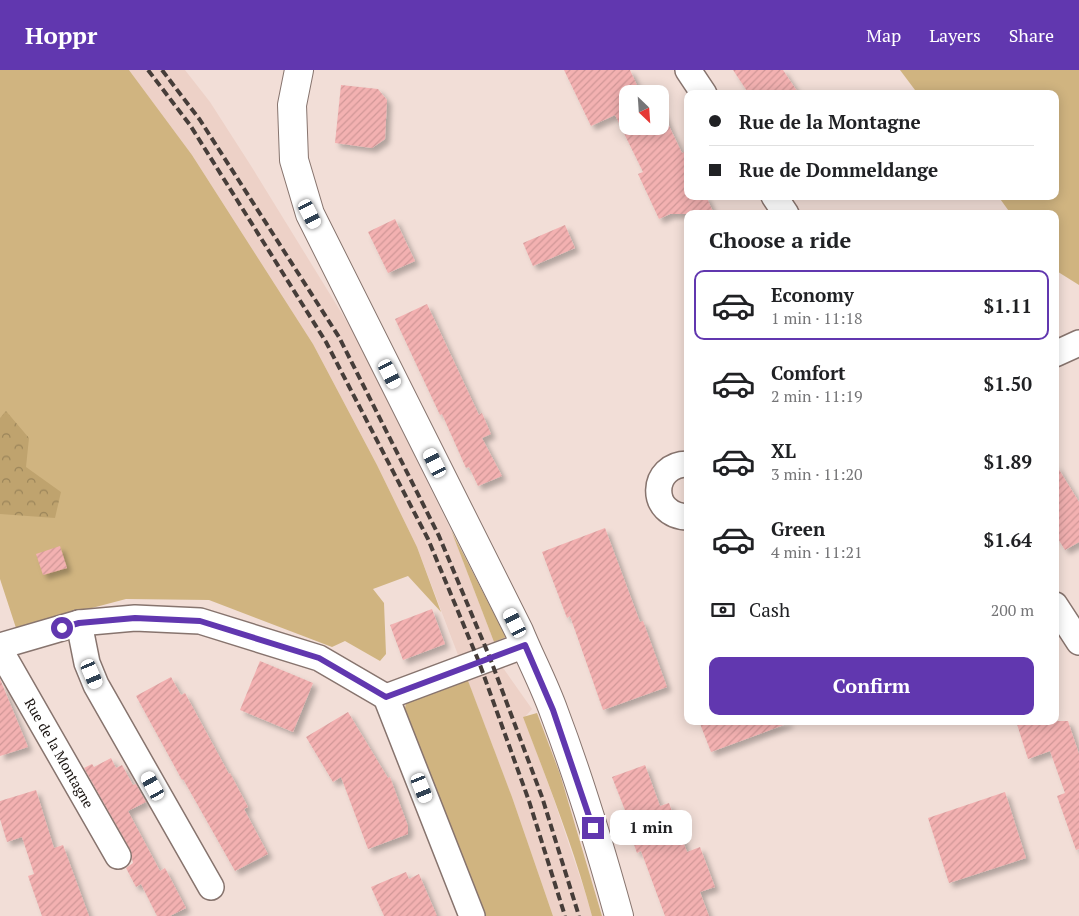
<!DOCTYPE html>
<html lang="en">
<head>
<meta charset="utf-8">
<style>
	:root { --surface:#fff; --page:#f6f6f6; --text:#202124; --muted:#757577; --line:#e0e0e0; --accent:#6137af }
	body { margin:0; font-family:"PT Serif",serif; background:var(--page); color:var(--text); height:100vh; display:flex; flex-direction:column; font-size:19px; white-space:nowrap }
	* { box-sizing:border-box; margin:0 }
	p { font-size:16px; color:var(--muted) }
	.icon { flex:none; width:28px; height:28px; fill:none; stroke:currentColor; stroke-width:2; stroke-linecap:round; stroke-linejoin:round }
	.map { position:relative; flex:1; overflow:hidden }
	.side { position:absolute; left:684px; top:140px; width:375px; height:515px; display:flex; flex-direction:column; background:var(--surface); border-radius:10px; box-shadow:0 2px 12px #0003 }
	.side>* { flex:none }
	.guide { position:absolute; left:684px; top:20px; width:375px; height:110px; border-radius:10px; box-shadow:0 2px 12px #0003; display:grid; align-content:center; height:110px; padding:0 25px; background:var(--surface) }
	.needle { width:32px; rotate:155deg }
	.controls { position:absolute; left:619px; top:15px; display:grid; gap:10px }
	.controls a { display:grid; place-items:center; width:50px; height:50px; border-radius:10px; background:var(--surface); box-shadow:0 2px 12px #0003; font-size:25px }
	.end { position:absolute; width:22px; height:22px; margin:-11px; border:6px solid #6137af; background:#fff; box-shadow:0 0 0 2px #fff }
	.from { border-radius:50% }
	.bubble { position:absolute; height:35px; border-radius:10px; background:var(--surface); box-shadow:0 2px 12px #0003; font-size:16px; font-weight:800; line-height:35px; text-align:center }
	.car { position:absolute; width:15px; height:30px; margin:-15px -8px; border-radius:6px; box-shadow:0 0 4px 1px #0007; background:linear-gradient(#fff 24%,#345 0 40%,#fff 0 76%,#345 0 86%,#fff 0) }
	.guide b { display:flex; align-items:center; gap:18px; height:48px; font-size:19px }
	.guide b+b { border-top:1px solid var(--line) }
	.guide i { width:12px; height:12px; background:var(--text) }
	ul { padding:0; list-style:none }
	li { display:flex; align-items:center; gap:15px; height:70px; margin:0 10px 8px; padding:0 15px; border:2px solid transparent; border-radius:10px }
	li div { flex:1 }
	li b { display:block; font-size:19px }
	li em { font-style:normal; font-weight:800 }
	li.selected { border-color:var(--accent) }
	li>.icon { width:45px; height:45px; stroke-width:1.5 }
	h2 { padding:0 25px; font-size:22px; line-height:60px }
	.pay { display:flex; align-items:center; gap:12px; height:55px; padding:0 25px; font-size:19px }
	.pay p { margin-inline-start:auto }
	.button { display:flex; gap:10px; margin-top:auto; padding:10px 25px }
	.button a { flex:1; height:58px; border-radius:10px; background:var(--accent); color:#fff; font-size:20px; font-weight:800; line-height:58px; text-align:center }
	header { display:flex; align-items:center; gap:30px; box-sizing:border-box; height:70px; padding:0 25px; background:var(--accent); color:#fff }
	header strong { font-size:24px }
	nav { display:flex; gap:28px; margin-inline-start:auto; font-size:18px }
	.map>svg:first-child { display:block }
</style>
</head>
<body>
<header>
<strong>Hoppr</strong>
<nav><a>Map</a><a>Layers</a><a>Share</a></nav>
</header>
<div class="map">
<svg width="1079" height="846" viewBox="0 0 1079 846">
	<defs>
		<pattern id="forest-crowns" width="20" height="18" patternUnits="userSpaceOnUse" patternTransform="scale(1.25)"><rect width="20" height="18" fill="#bfa36e"/><path d="M2 6a3 3 0 1 1 6 0M12 15a3 3 0 1 1 6 0" fill="none" stroke="#9a8459"/></pattern>
		<pattern id="building-hatch" width="6" height="6" patternUnits="userSpaceOnUse" patternTransform="scale(1.25)"><rect width="6" height="6" fill="#f3b1b1"/><path d="M-1 1l2-2M0 6l6-6M5 7l2-2" fill="none" stroke="#d09797"/></pattern>
		<filter id="shadow"><feDropShadow dx="4.5" dy="4.5" stdDeviation="2.5" flood-color="#0004"/></filter>
	</defs>
	<rect width="100%" height="100%" fill="#f2ded7"/>
	<!-- built -->
	<polygon fill="#edd1c7" points="129,0 185,0 210,32 253,99 352,260 451,460 494,572 501,595 532,639 524,648 552,724 585,822 592,846 553,846 512,727 417,477 377,395 313,274 192,85"/>
	<!-- green -->
	<g fill="#d0b480">
		<polygon points="0,0 129,0 192,85 313,274 377,395 417,477 441,542 408,506 373,519 384,533 386,584 380,591 345,571 332,577 209,530 126,529 16,558 0,509"/>
		<polygon points="900,0 1079,0 1079,215 1055,200 1055,144 1011,144 998,126 1055,126 1055,24 918,24"/>
		<polygon points="451,460 506,567 494,572"/>
		<polygon points="467,608 512,727 553,846 483,846 403,648 406,633"/>
		<path d="M537 643 560 704 602 846H592C574 778 548 713 523 647Z"/>
	</g>
	<!-- forest -->
	<polygon fill="url(#forest-crowns)" points="6,341 29,368 26,397 61,422 55,448 0,444 0,348"/>
	<!-- building -->
	<g fill="url(#building-hatch)" filter="url(#shadow)">
		<polygon points="564,0 630,0 641,24 628,24 628,56 660,56 660,37 682,83 688,80 688,126 706,126 714,144 670,144 659,149 638,104 643,102 615,45 591,56"/>
		<polygon points="733,0 783,0 799,24 749,24"/>
		<polygon points="341,15 378,19 387,30 385,69 372,78 335,73"/>
		<polygon points="395,149 415,191 388,203 368,162"/>
		<polygon points="565,155 575,178 533,196 523,173"/>
		<polygon points="427,234 479,345 482,343 491,364 482,368 502,406 478,416 469,397 466,398 442,344 440,345 395,249"/>
		<polygon points="1055,393 1079,432 1079,472 1065,480 1055,464"/>
		<polygon points="605,458 640,552 643,551 667,617 603,640 570,546 567,548 542,482"/>
		<polygon points="60,476 67,498 43,505 36,484"/>
		<polygon points="432,539 445,574 403,590 390,555"/>
		<polygon points="260,591 313,613 293,662 240,640"/>
		<polygon points="171,607 181,625 185,623 229,704 230,703 248,737 244,739 268,784 235,801 183,709 182,710 136,626"/>
		<polygon points="0,609 28,677 0,686"/>
		<polygon points="348,642 388,708 390,707 408,756 408,764 368,779 341,707 333,712 306,667"/>
		<polygon points="699,651 789,651 789,653 711,682"/>
		<polygon points="1016,651 1068,651 1079,684 1079,779 1076,780 1057,726 1065,723 1050,681 1028,689"/>
		<polygon points="111,688 116,698 122,695 133,715 136,714 146,732 128,741 160,801 165,798 186,838 170,846 157,846 141,814 136,817 126,798 133,793 130,779 84,698 92,694 94,697"/>
		<polygon points="645,695 660,736 669,733 687,782 700,777 715,817 700,822 709,846 665,846 641,781 637,783 625,749 628,748 612,707"/>
		<polygon points="36,720 54,778 63,775 89,846 42,846 28,806 34,804 22,767 7,772 0,749 0,731"/>
		<polygon points="1005,722 1026,788 949,813 928,748"/>
		<polygon points="406,802 409,809 419,804 437,846 384,846 371,817"/>
	</g>
	<g fill="none" stroke-linecap="round" stroke-linejoin="round">
		<!-- street casing -->
		<g stroke="#87746e" stroke-width="28">
			<g id="street">
				<polyline points="688,0 704,24"/>
				<polyline points="774,126 786,144"/>
				<polyline points="1055,284 1079,273"/>
				<path d="M688 394C650 394 648 446 688 447"/>
				<polyline points="1055,535 1079,572"/>
				<polyline points="79,553 87,593 96,615 211,817"/>
				<polyline points="0,576 79,553 135,548 200,551 319,588 386,627"/>
				<path id="s1" d="M0 580 118 786"/>
				<polyline points="386,627 472,846"/>
				<polyline points="386,627 525,575"/>
			</g>
		</g>
		<!-- secondary casing -->
		<g stroke="#87746e" stroke-width="30">
			<path id="secondary" d="M299 0 292 35 294 90 310 144 519 561C530 588 544 614 554 642 579 708 600 777 619 846"/>
		</g>
		<!-- street -->
		<use href="#street" stroke="#fff" stroke-width="25"/>
		<!-- secondary -->
		<use href="#secondary" stroke="#fff" stroke-width="28"/>
		<!-- rail -->
		<g stroke="#463d39" stroke-width="4" stroke-dasharray="8 4" stroke-linecap="butt">
			<polyline points="148,0 190,55 326,272 428,469 479,592 529,731 565,846"/>
			<polyline points="162,0 200,50 339,267 439,466 490,588 542,727 579,846"/>
		</g>
	</g>
	<g fill="none" stroke-linecap="round" stroke-linejoin="round">
		<!-- route -->
		<polyline stroke="#6137af" stroke-width="6" points="62,558 79,553 135,548 200,551 319,588 386,627 525,575 553,640 593,758"/>
	</g>
	<g text-anchor="middle" stroke-width="4" stroke-linejoin="round" paint-order="stroke">
		<!-- street labels -->
		<g font-size="14" fill="#191310" stroke="#fff">
			<text dy="5" stroke="none"><textPath href="#s1" startOffset="119">Rue de la Montagne</textPath></text>
		</g>
	</g>
</svg>
<div class="controls">
<a><svg class="needle" viewBox="-14 -14 28 28"><path d="M0-13l5 13h-10z" fill="#e53935"/><path d="M0 13l5-13h-10z" fill="#757577"/></svg></a>
</div>
<i class="end from" style="left:62px;top:558px"></i>
<i class="end" style="left:593px;top:758px"></i>
<div class="bubble" style="left:610px;top:740px;width:82px">1 min</div>
<i class="car" style="left:310px;top:144px;rotate:153deg"></i>
<i class="car" style="left:390px;top:304px;rotate:153deg"></i>
<i class="car" style="left:435px;top:393px;rotate:333deg"></i>
<i class="car" style="left:515px;top:553px;rotate:333deg"></i>
<i class="car" style="left:92px;top:604px;rotate:157deg"></i>
<i class="car" style="left:153px;top:716px;rotate:331deg"></i>
<i class="car" style="left:422px;top:718px;rotate:158deg"></i>
<div class="guide">
<b><i class="from"></i>Rue de la Montagne</b>
<b><i></i>Rue de Dommeldange</b>
</div>
<section class="side">
<h2>Choose a ride</h2>
<ul>
<li class="selected"><svg class="icon" aria-label="car" viewBox="0 0 24 24"><path d="M5 17H2v-5l4-1 3-4h7l3 4 3 1v5h-3M9 17h6M6 11h13"/><circle cx="7" cy="17" r="2"/><circle cx="17" cy="17" r="2"/></svg><div><b>Economy</b><p>1 min · 11:18</p></div><em>$1.11</em></li>
<li><svg class="icon" aria-label="car" viewBox="0 0 24 24"><path d="M5 17H2v-5l4-1 3-4h7l3 4 3 1v5h-3M9 17h6M6 11h13"/><circle cx="7" cy="17" r="2"/><circle cx="17" cy="17" r="2"/></svg><div><b>Comfort</b><p>2 min · 11:19</p></div><em>$1.50</em></li>
<li><svg class="icon" aria-label="car" viewBox="0 0 24 24"><path d="M5 17H2v-5l4-1 3-4h7l3 4 3 1v5h-3M9 17h6M6 11h13"/><circle cx="7" cy="17" r="2"/><circle cx="17" cy="17" r="2"/></svg><div><b>XL</b><p>3 min · 11:20</p></div><em>$1.89</em></li>
<li><svg class="icon" aria-label="car" viewBox="0 0 24 24"><path d="M5 17H2v-5l4-1 3-4h7l3 4 3 1v5h-3M9 17h6M6 11h13"/><circle cx="7" cy="17" r="2"/><circle cx="17" cy="17" r="2"/></svg><div><b>Green</b><p>4 min · 11:21</p></div><em>$1.64</em></li>
</ul>
<div class="pay"><svg class="icon" aria-label="cash" viewBox="0 0 24 24"><path d="M3 7h18v10H3z"/><circle cx="12" cy="12" r="2"/></svg>Cash<p>200 m</p></div>
<div class="button"><a>Confirm</a></div>
</section>
</div>
</body>
</html>
